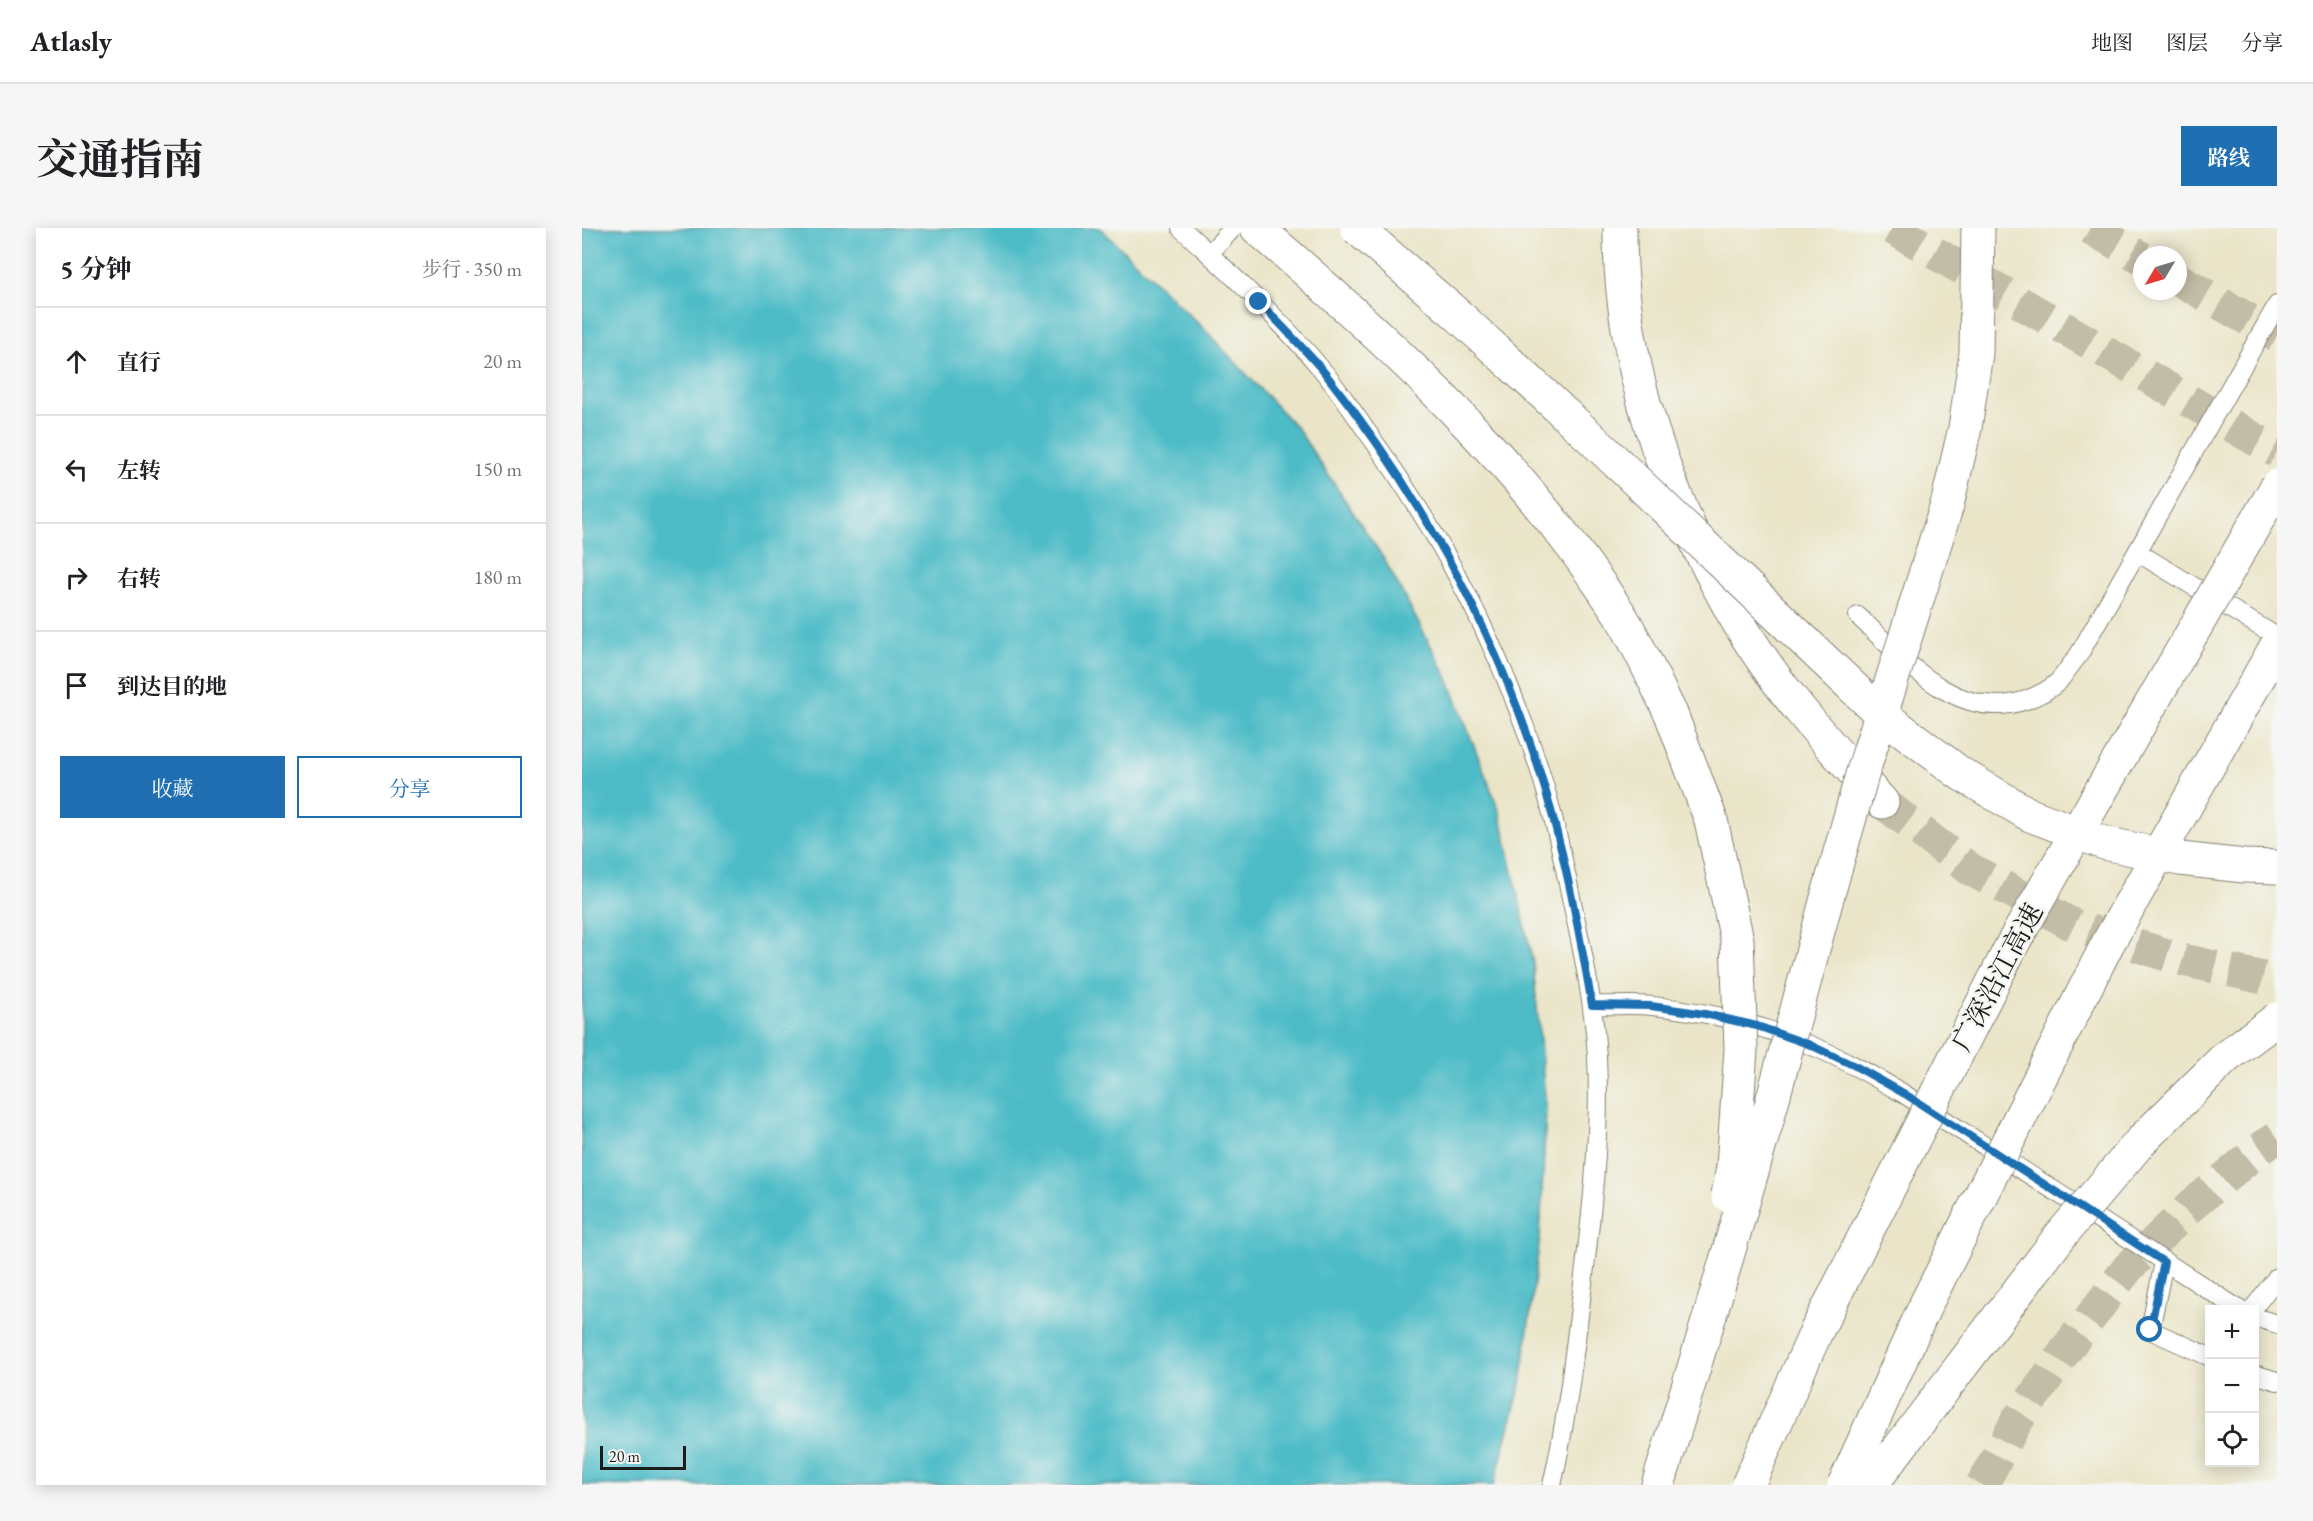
<!DOCTYPE html>
<html lang="zh">
<head>
<meta charset="utf-8">
<style>
	body { margin:0; font-family:"EB Garamond","Noto Serif SC",serif; background:#f6f6f6; color:#202124 }
	.controls { position:absolute; right:18px; bottom:18px; display:grid; overflow:hidden; border-radius:0px; box-shadow:0 3px 15px #0003 }
	.controls button { width:54px; height:54px; display:grid; place-items:center; padding:0; border:0; border-bottom:2px solid #e0e0e0; background:#fff; color:#202124; font:30px sans-serif }
	.compass { position:absolute; left:1551px; top:18px; width:54px; height:54px; border-radius:50%; background:#fff; box-shadow:0 3px 15px #0003; rotate:232deg }
	.scale { position:absolute; left:18px; bottom:15px; width:86px; box-sizing:border-box; padding-left:6px; border:3px solid #1c1c1c; border-top:0; font-size:16px; line-height:21px; white-space:nowrap; color:#1c1c1c; -webkit-text-stroke:4px #f6f6f2; paint-order:stroke }
	.stop { position:absolute; width:18px; height:18px; margin:-14px; border:4px solid #1f6fb2; border-radius:50%; background:#fff }
	.stop.end { background:#1f6fb2; border-color:#fff; box-shadow:0 2px 6px #0008 }
	.list { margin:0; padding:0; list-style:none }
	h2 { display:flex; justify-content:space-between; align-items:center; height:78px; margin:0; padding:0 24px; font-size:26px }
	h2 small { font-size:20px; font-weight:400; color:#757577 }
	.list li { display:grid; grid-template-columns:39px 1fr auto; gap:18px; align-items:center; box-sizing:border-box; height:108px; padding:0 24px; border-top:2px solid #e0e0e0 }
	.list b { display:block; font-size:22px; white-space:nowrap }
	.list em { font-size:20px; font-style:normal; color:#757577 }
	.actions { display:flex; gap:12px; padding:18px 24px }
	.actions a { flex:1; padding:14px 0; border:2px solid #1f6fb2; border-radius:0px; text-align:center; font-size:21px; color:#1f6fb2 }
	.actions .main { background:#1f6fb2; color:#fff }
	.icon { flex:none; width:33px; height:33px; fill:none; stroke:currentColor; stroke-width:2; stroke-linecap:round; stroke-linejoin:round }
	.map { position:relative; flex:none; width:1695px; height:1257px; overflow:hidden; border-radius:0px }
	header { display:flex; align-items:center; gap:36px; box-sizing:border-box; height:84px; padding:0 30px; background:#fff; border-bottom:2px solid #e0e0e0 }
	header strong { font-size:28px }
	nav { display:flex; gap:33px; margin-inline-start:auto; font-size:21px }
	.intro { display:flex; align-items:center; justify-content:space-between; box-sizing:border-box; height:144px; padding:0 36px }
	h1 { margin:0; font-size:42px }
	.button { padding:15px 27px; border-radius:0px; background:#1f6fb2; color:#fff; font-size:21px; font-weight:700 }
	main { display:flex; gap:36px; padding:0 36px }
	aside { flex:1; background:#fff; border-radius:0px; box-shadow:0 3px 15px #0003 }
	.map>svg:first-child { display:block }
</style>
</head>
<body>
<header>
<strong>Atlasly</strong>
<nav><a>地图</a><a>图层</a><a>分享</a></nav>
</header>
<div class="intro"><h1>交通指南</h1><a class="button">路线</a></div>
<main>
<aside>
<h2>5 分钟<small>步行 · 350 m</small></h2>
<ul class="list">
<li><svg class="icon" aria-label="ahead" viewBox="0 0 24 24"><path d="M12 20V5M6 11l6-6 6 6"/></svg><div><b>直行</b></div><em>20 m</em></li>
<li><svg class="icon" aria-label="left" viewBox="0 0 24 24"><path d="M17 20v-9H6M10 6l-5 5 5 5"/></svg><div><b>左转</b></div><em>150 m</em></li>
<li><svg class="icon" aria-label="right" viewBox="0 0 24 24"><path d="M7 20v-9h11M14 6l5 5-5 5"/></svg><div><b>右转</b></div><em>180 m</em></li>
<li><svg class="icon" aria-label="arrive" viewBox="0 0 24 24"><path d="M6 21V4h12l-3 4 3 4H6"/></svg><div><b>到达目的地</b></div></li>
</ul>
<div class="actions"><a class="main">收藏</a><a>分享</a></div>
</aside>
<div class="map">
<svg width="1695" height="1257" viewBox="0 0 1695 1257">
	<rect width="100%" height="100%" fill="#f6f6f2"/>
	<filter id="ink" filterUnits="userSpaceOnUse"><feTurbulence type="fractalNoise" baseFrequency=".0167" numOctaves="2"/><feDisplacementMap in="SourceGraphic" scale="12" xChannelSelector="R" yChannelSelector="G"/><feConvolveMatrix kernelMatrix="1 2 1 2 8 2 1 2 1" color-interpolation-filters="sRGB"/></filter>
	<filter id="wash" filterUnits="userSpaceOnUse"><feTurbulence type="fractalNoise" baseFrequency=".008" numOctaves="4" result="noise"/><feDisplacementMap in="SourceGraphic" scale="24" xChannelSelector="R" yChannelSelector="G"/><feGaussianBlur stdDeviation="1.35" result="paint"/><feColorMatrix in="noise" values="0 0 0 0 0 0 0 0 0 0 0 0 0 0 0 0 0 1.4 0 .05"/><feComposite in="paint" operator="in"/></filter>
	<g filter="url(#wash)">
		<rect width="100%" height="100%" fill="#eae5c8"/>
		<path fill="#4ebcc7" stroke="#356c72" stroke-width="1.5" d="M0,0H518L622,101L715,200L802,331L865,448L918,585L951,735L964,880L958,1010L939,1155L912,1257H0Z"/>
	</g>
	<g filter="url(#ink)">
		<g fill="none" stroke-linecap="round" stroke-linejoin="round">
			<path stroke="#c1bda6" stroke-width="33" stroke-dasharray="33 16" stroke-linecap="butt" d="M1310,0L1695,224
				M1508,0L1560,30
				M1596,51L1695,108
				M1300,574L1388,641L1495,699L1601,732L1695,753
				M1400,1257L1434,1194L1489,1115L1546,1040L1610,977L1674,924L1695,909"/>
			<defs>
				<path id="lane" d="M599,0C648,45 698,91 741,143C757,162 771,184 786,205C859,306 917,418 956,537C971,583 981,631 991,679C1002,729 1012,778 1015,829C1019,910 1009,992 999,1072C991,1134 984,1196 970,1257
					M627,26L651,0
					M1555,324L1695,409
					M1276,388C1321,430 1375,496 1444,472C1455,468 1467,462 1476,454C1483,446 1489,436 1496,428L1695,77
					M1010,777C1030,778 1050,776 1070,778C1122,783 1176,796 1225,816C1259,829 1291,848 1322,866L1658,1082
					M1582,1034L1568,1102L1628,1129
					M1670,1082L1695,1049
					M1672,1089L1695,1096
					M1672,1146L1695,1153"/>
				<path id="highway" d="M675,0C809,115 940,236 1037,385C1057,417 1072,453 1089,486
					M1038,0C1037,135 1085,269 1151,385C1190,454 1246,517 1300,574
					M1365,277L1383,200L1394,125L1396,0
					M1076,1257L1128,1087"/>
			</defs>
			<use href="#lane" stroke="#838072" stroke-width="20"/>
			<use href="#highway" stroke="#838072" stroke-width="35"/>
			<use href="#lane" stroke="#fff" stroke-width="18"/>
			<use href="#highway" stroke="#fff" stroke-width="33"/>
			<defs>
				<path id="highway-bridge" d="M775,0L878,89L1007,208L1299,486L1379,546L1448,587L1522,615L1598,631L1662,638L1695,639
					M1089,486L1129,592L1155,712L1159,821L1151,939L1146,967
					M1128,1087L1184,896L1245,670L1280,547L1365,277
					M1166,1257L1234,1104L1431,715L1695,258
					M1262,1257L1344,1076L1526,715L1695,417
					M1289,1257L1479,1007L1560,912L1644,829L1695,791"/>
			</defs>
			<use href="#highway-bridge" stroke="#838072" stroke-width="35" stroke-linecap="butt"/>
			<use href="#highway-bridge" stroke="#fff" stroke-width="33"/>
		</g>
	</g>
	<g fill="none" stroke-linecap="round" stroke-linejoin="round" filter="url(#ink)">
		<path stroke="#1f6fb2" stroke-width="8" d="M677,74C699,97 722,120 742,144C835,261 910,396 956,538C981,616 996,697 1010,777L1069,778L1123,786L1175,798L1226,816L1273,838L1323,866L1582,1034L1568,1102"/>
	</g>
	<g text-anchor="middle" dominant-baseline="central" stroke-width="5" stroke-linejoin="round" paint-order="stroke">
		<g font-size="27" fill="#1c1c1c" stroke="#f6f6f2">
			<text transform="translate(1415 749) rotate(-62)">广深沿江高速</text>
		</g>
	</g>
</svg>
<div class="controls">
<button>+</button>
<button>−</button>
<button><svg class="icon" aria-label="locate" viewBox="0 0 24 24"><circle cx="12" cy="12" r="6"/><path d="M12 2v4M12 18v4M2 12h4M18 12h4"/></svg></button>
</div>
<svg class="compass" viewBox="-18 -18 36 36"><path d="M0-13l5 13h-10z" fill="#e53935"/><path d="M0 13l5-13h-10z" fill="#757577"/></svg>
<div class="scale">20 m</div>
<div class="stop" style="left:1568px;top:1102px"></div>
<div class="stop end" style="left:677px;top:74px"></div>
</div>
</main>
</body>
</html>
